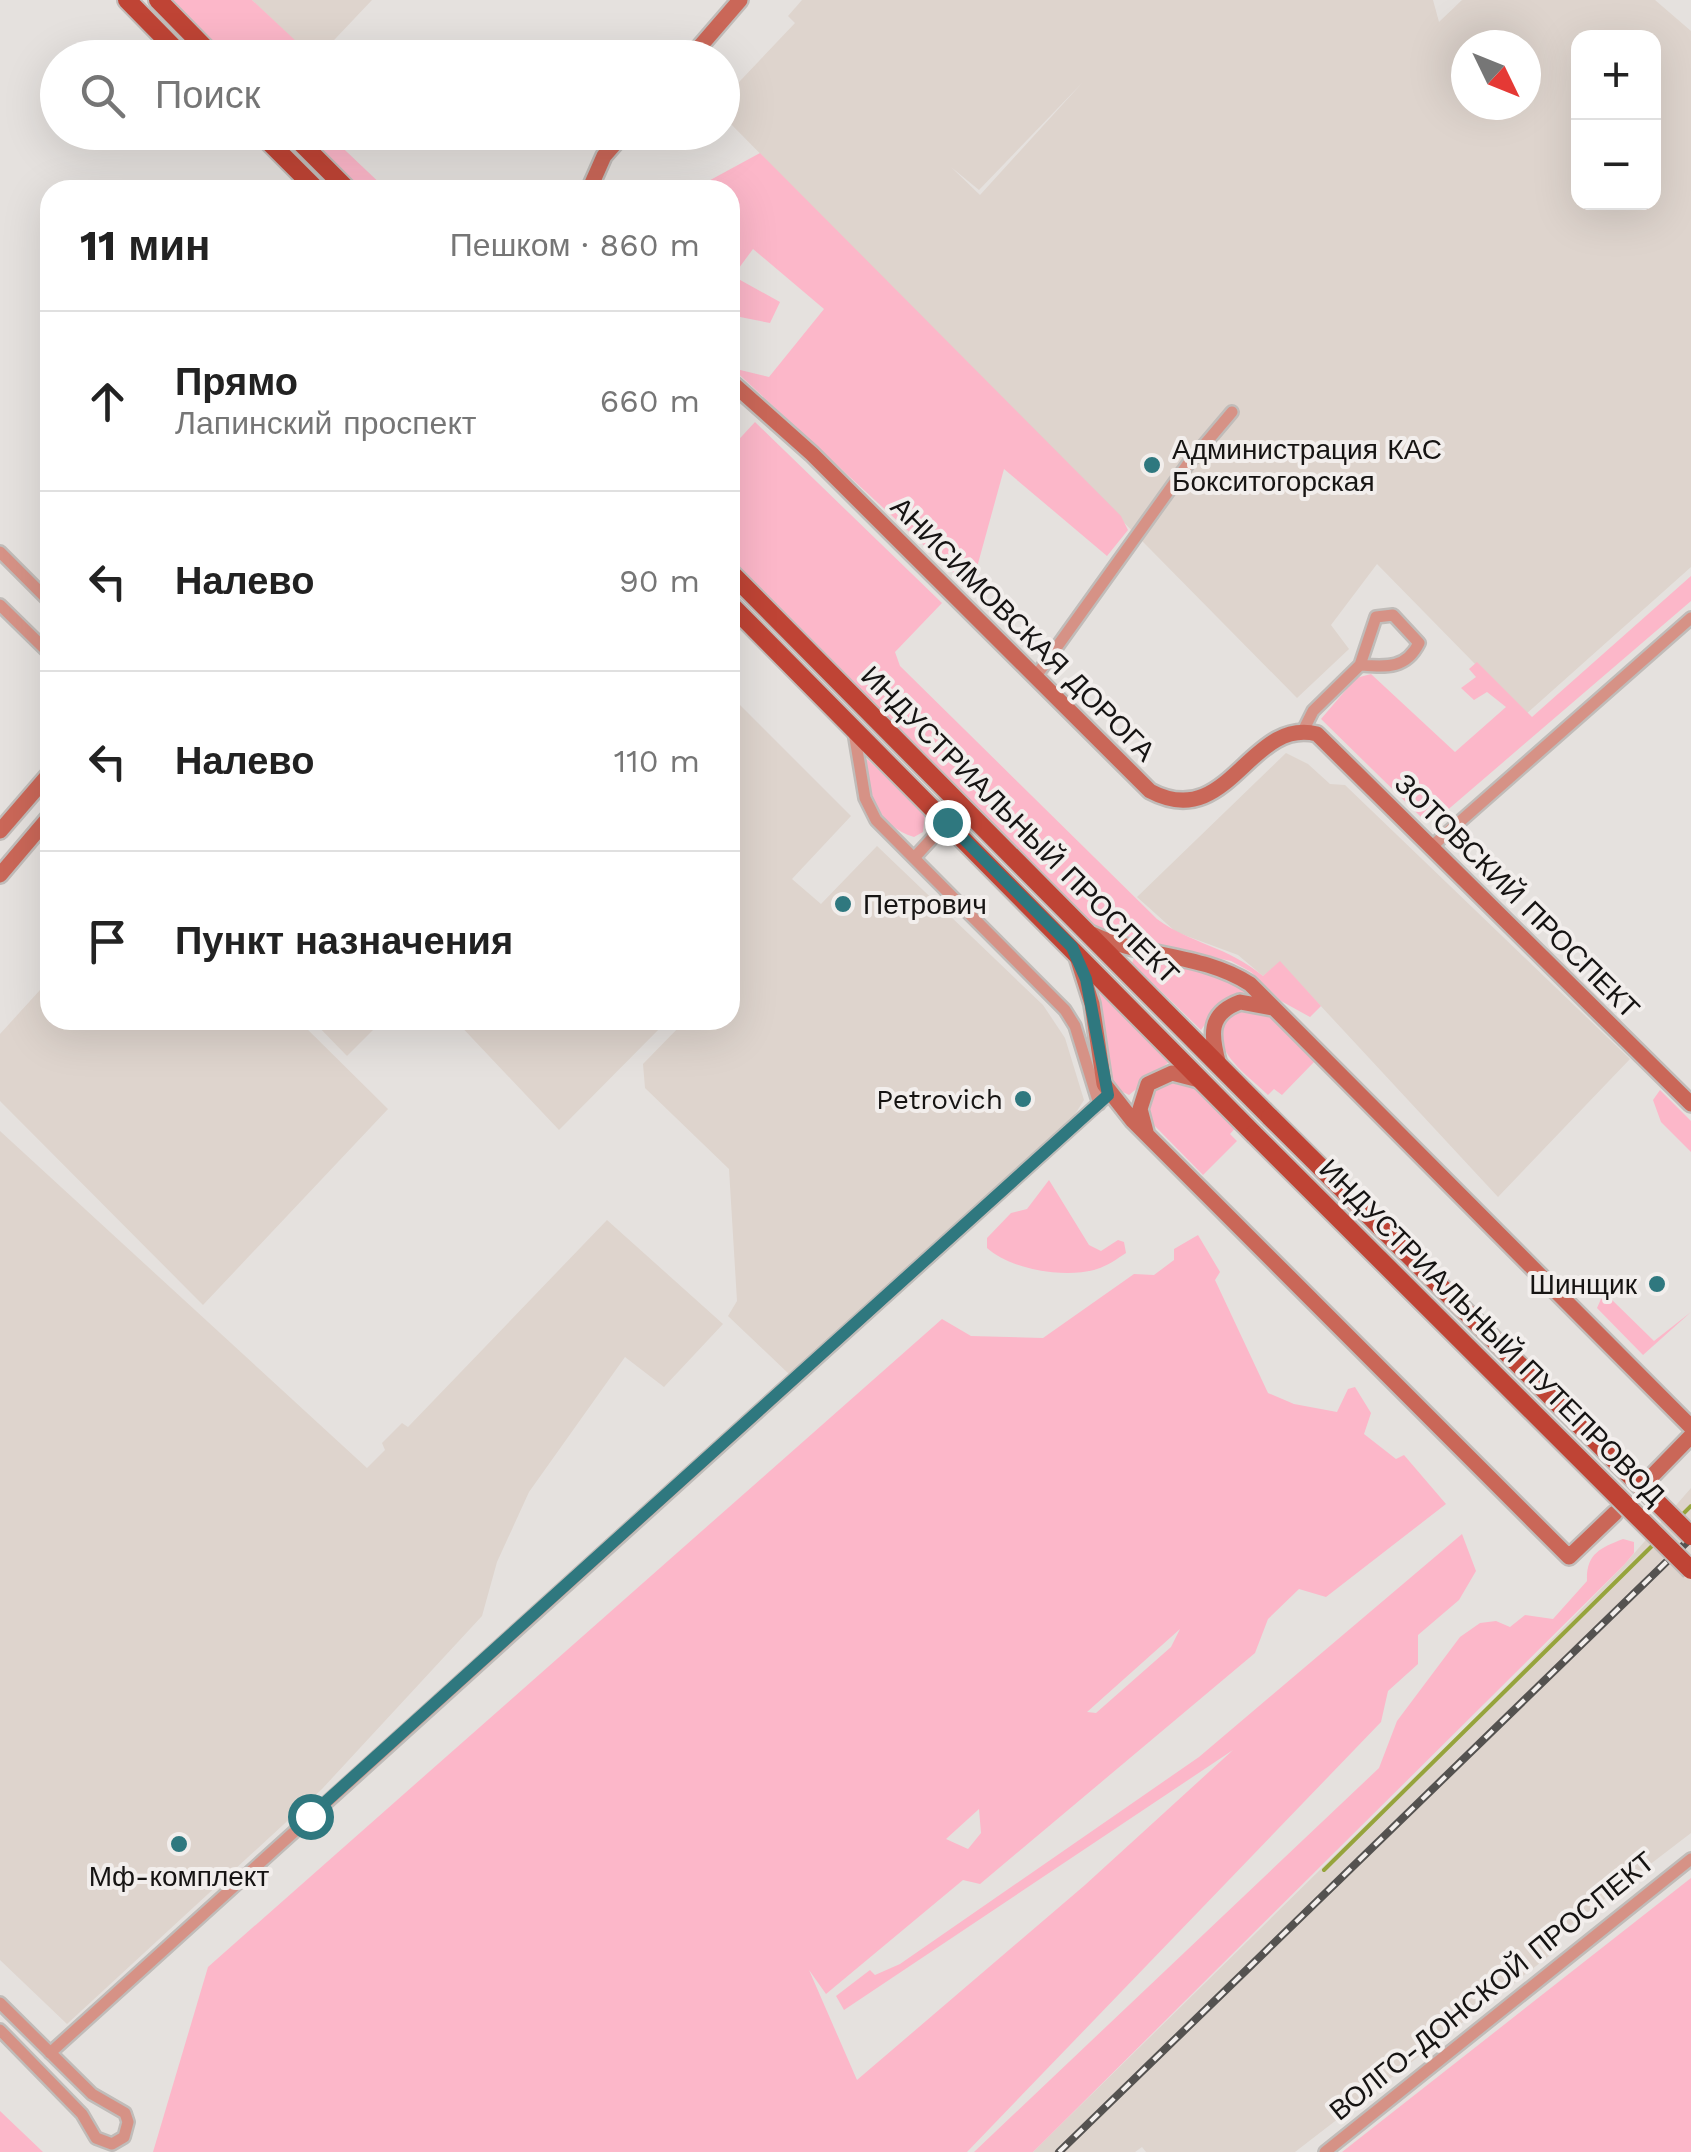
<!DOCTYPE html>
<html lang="ru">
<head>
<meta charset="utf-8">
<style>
	body { margin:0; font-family:"Work Sans",sans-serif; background:#f6f6f6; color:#222 }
	.controls { position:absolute; right:30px; top:30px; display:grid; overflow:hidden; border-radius:20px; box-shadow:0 10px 40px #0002 }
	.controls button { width:90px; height:90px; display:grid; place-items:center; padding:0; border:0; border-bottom:2px solid #e0e0e0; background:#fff; color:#222; font:50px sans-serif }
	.compass { position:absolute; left:1451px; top:30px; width:90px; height:90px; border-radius:50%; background:#fff; box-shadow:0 10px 40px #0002; rotate:133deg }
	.stop { position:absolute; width:30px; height:30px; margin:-22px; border:8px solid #2f787f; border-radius:50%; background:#fff }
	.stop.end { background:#2f787f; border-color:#fff; box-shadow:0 2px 10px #0008 }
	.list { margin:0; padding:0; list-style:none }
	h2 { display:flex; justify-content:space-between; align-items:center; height:130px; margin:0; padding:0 40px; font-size:42px }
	h2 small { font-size:32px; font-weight:400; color:#767676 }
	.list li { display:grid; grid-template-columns:65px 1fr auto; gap:30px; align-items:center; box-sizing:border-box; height:180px; padding:0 40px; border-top:2px solid #e0e0e0 }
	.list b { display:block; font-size:38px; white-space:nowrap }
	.list p { margin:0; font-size:32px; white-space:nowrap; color:#767676 }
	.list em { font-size:32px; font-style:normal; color:#767676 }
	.icon { flex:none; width:55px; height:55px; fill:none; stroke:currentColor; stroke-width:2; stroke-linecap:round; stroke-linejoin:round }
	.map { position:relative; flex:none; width:1691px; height:2152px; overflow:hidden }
	.search { position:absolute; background:#fff; box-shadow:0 10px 40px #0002; left:40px; top:40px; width:700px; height:110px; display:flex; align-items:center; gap:25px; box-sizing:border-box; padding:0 35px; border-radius:55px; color:#767676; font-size:38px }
	.panel { position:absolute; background:#fff; box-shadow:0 10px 40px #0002; left:40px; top:180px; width:700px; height:850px; border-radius:30px }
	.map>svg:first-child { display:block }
</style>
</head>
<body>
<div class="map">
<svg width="1691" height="2152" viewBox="0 0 1691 2152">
	<rect width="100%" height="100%" fill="#e5e1de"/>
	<path fill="#ded4cd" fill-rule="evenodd" d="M252,0H372L318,57L313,58Z
		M802,0H1433L1439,22L1462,0H1655L1691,31V567L1525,715L1377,564L1331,625L1349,649L1297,698L723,116L722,100L795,23L788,16ZM1578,38H1654V202H1578ZM1466,45H1526V105H1466ZM1083,82L980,195L951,167L979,190Z
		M730,695L851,816L792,879L821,904L877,846L1043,1005L1065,1038L1084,1100L1070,1122L790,1375L728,1316L737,1301L729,1169L645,1088L643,1064L681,1025L676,1020H730Z
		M1286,753L1308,764L1330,784L1345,785L1630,1059L1498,1197L1280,962L1263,976L1238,955L1176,932L1137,897Z
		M50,979V1020H298L388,1109L203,1305L0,1101V1034Z
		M312,1020H383L347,1056Z
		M455,1020H667V1021L559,1130Z
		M0,1131L367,1468L385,1450L382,1443L402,1423L408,1427L607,1220L723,1324L664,1387L625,1357L529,1492L497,1562L482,1616L322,1789L67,2024L0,1960Z
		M1691,1488V1833L1542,1947L1549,1956L1295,2152H1146L1142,2147L1135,2152H1033L1496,1697L1624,1565Z"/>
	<path fill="#fcb7c9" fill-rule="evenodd" d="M171,0H252L313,57H229Z
		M303,133H327L387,190H361Z
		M760,153L1121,516L1128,530L1107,556L1004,469L971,589L732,368L769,377L824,309L753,249L733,276L780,302L770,323L730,315V190H692Z
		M755,422L942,603L895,652L900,666L1157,919C1191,944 1227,946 1263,976L1280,961L1321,1006L1310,1017L1281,1001L1251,972L1231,961L1103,934L730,560V449Z
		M1691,576V601L1437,819H1423L1321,719L1356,678L1371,674L1455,752L1506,707L1487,692L1474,700L1461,688L1476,677L1469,669L1477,662L1532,717Z
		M867,759L925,813L923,832L914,837C878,826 871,795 863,763Z
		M1135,956L1216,969L1248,991L1221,1002L1201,1030L1132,963Z
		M1099,993L1170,1061L1129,1095L1111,1086Z
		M1235,1009L1266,1012L1315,1061L1282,1095L1274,1089L1268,1095C1244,1072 1197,1041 1235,1009Z
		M1170,1080L1194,1086L1237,1126L1230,1134L1237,1141L1203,1175L1148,1119L1153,1091Z
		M1660,1090L1691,1121V1152L1661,1122L1653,1100Z
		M1049,1180L1089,1245L1101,1251L1118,1240L1124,1242L1126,1253C1117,1259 1107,1266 1097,1269C1067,1279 1011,1270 987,1248V1238L1011,1213L1027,1209Z
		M1198,1235L1220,1272L1215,1280L1268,1393L1294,1404L1337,1412L1348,1389L1355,1387L1371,1413L1364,1434L1396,1459L1404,1455L1446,1504L1326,1597L1299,1589L1268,1619L1255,1653L980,1884L963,1880L826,1994L809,1970L857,2080L1085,1885L1233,1750L844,2010L836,1996L870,1970L875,1975L900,1964L1199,1757L1462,1534L1476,1571L1459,1600L1418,1635V1664L1388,1691L1381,1722L967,2152H153L208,1967L942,1319L971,1336L1043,1338L1134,1274L1154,1275L1174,1260V1249ZM1180,1629L1171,1647L1096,1713L1087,1712ZM979,1809L981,1833L968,1849L946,1839Z
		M1609,1297L1654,1341L1691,1312L1643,1355L1597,1308L1601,1299Z
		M1623,1539L1634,1542V1553L1624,1565L1033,2152H974L1379,1768L1397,1721L1460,1637L1480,1623L1496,1621L1510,1627L1525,1615L1553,1619L1587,1581C1586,1554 1600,1548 1623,1539Z
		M1691,1878V2152H1342Z
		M0,2111L43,2152H0Z"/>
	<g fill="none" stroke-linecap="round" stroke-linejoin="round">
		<path stroke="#96a43c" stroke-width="4" d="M1680,1517L1691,1506
			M1324,1870L1656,1542"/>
		<defs>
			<path id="street" d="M0,552L50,602
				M0,605L50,654
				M1036,676L1188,464L1232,412
				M1303,731L1313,711L1360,665L1376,617L1393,615L1419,643C1406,669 1387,667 1360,665
				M854,732L865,798L876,820L1065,1010L1075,1026L1099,1104
				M1430,848L1691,618
				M914,858L947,822
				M0,2003L92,2094L125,2113L128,2122L124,2137L112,2144L96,2138L82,2114L0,2030
				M50,2053L1108,1095
				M1325,2152L1691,1859"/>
			<path id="secondary" d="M690,58L740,0
				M589,190L604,156L625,132
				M730,381L812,454L1150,791C1229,833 1249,717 1317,734L1691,1104
				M0,831L50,773
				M0,875L50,816
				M1092,934C1143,958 1202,953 1250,984L1691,1427
				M1078,960L1092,1004L1104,1084L1133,1121L1569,1557L1615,1513
				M1219,1065C1211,1036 1207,1014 1240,1002L1272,1008
				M1146,1132L1140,1109L1148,1084L1172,1073L1199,1080
				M1651,1477L1691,1436"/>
			<path id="primary" d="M127,0L184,58
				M158,0L215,58
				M259,132L317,190
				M290,132L348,190
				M730,572L1270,1117
				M730,604L1254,1134"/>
		</defs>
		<use href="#street" stroke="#c0bcb9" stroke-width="16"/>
		<use href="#secondary" stroke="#c0bcb9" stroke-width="20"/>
		<use href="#primary" stroke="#c0bcb9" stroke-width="22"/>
		<use href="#street" stroke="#d69286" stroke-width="11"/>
		<use href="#secondary" stroke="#ca6758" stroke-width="15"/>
		<use href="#primary" stroke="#bf4435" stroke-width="18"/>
		<defs>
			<path id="rail" d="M1059,2152L1691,1538"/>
		</defs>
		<use href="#rail" stroke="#545250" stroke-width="8"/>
		<use href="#rail" stroke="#f2eeec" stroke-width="4" stroke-dasharray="11" stroke-linecap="butt"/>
		<defs>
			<path id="primary-bridge" d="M1270,1117L1691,1536
				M1254,1134L1691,1570"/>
		</defs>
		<use href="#primary-bridge" stroke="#c0bcb9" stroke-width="22" stroke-linecap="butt"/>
		<use href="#primary-bridge" stroke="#bf4435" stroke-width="18"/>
	</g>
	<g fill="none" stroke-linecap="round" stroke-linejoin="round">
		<path stroke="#2f787f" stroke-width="12" d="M310,1816L1108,1095L1086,979L1072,947L947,822"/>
	</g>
	<g fill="#2f787f" stroke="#f2eeec" stroke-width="4">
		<circle cx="1152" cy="465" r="10"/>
		<circle cx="843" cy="904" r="10"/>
		<circle cx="1023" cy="1099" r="10"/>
		<circle cx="1657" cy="1284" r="10"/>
		<circle cx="179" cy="1844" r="10"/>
	</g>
	<g text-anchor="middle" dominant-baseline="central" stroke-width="8" stroke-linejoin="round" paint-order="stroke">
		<g font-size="28" fill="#161413" stroke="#f2eeec" text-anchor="start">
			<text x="1172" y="449">Администрация КАС<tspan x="1172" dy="32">Бокситогорская</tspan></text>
			<text x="863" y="904">Петрович</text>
			<text x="1003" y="1099" text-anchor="end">Petrovich</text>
			<text x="1637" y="1284" text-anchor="end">Шинщик</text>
			<text x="179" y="1876" text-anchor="middle">Мф-комплект</text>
		</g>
		<g font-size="28" fill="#161413" stroke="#f2eeec">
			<text transform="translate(1023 629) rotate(45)">АНИСИМОВСКАЯ ДОРОГА</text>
			<text transform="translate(1020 825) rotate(45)">ИНДУСТРИАЛЬНЫЙ ПРОСПЕКТ</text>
			<text transform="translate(1517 896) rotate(45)">ЗОТОВСКИЙ ПРОСПЕКТ</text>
			<text transform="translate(1492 1332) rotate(45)">ИНДУСТРИАЛЬНЫЙ ПУТЕПРОВОД</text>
			<text transform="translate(1492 1986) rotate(-39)">ВОЛГО-ДОНСКОЙ ПРОСПЕКТ</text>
		</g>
	</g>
</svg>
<div class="controls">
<button>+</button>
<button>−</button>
</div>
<svg class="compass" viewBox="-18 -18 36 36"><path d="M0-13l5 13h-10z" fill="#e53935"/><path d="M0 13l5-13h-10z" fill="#767676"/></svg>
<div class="stop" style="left:310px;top:1816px"></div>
<div class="stop end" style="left:947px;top:822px"></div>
<div class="search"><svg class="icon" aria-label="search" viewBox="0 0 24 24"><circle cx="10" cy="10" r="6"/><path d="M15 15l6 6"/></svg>Поиск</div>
<section class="panel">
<h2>11 мин<small>Пешком · 860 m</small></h2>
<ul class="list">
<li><svg class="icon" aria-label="ahead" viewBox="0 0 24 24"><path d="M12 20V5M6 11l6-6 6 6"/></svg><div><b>Прямо</b><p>Лапинский проспект</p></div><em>660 m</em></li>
<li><svg class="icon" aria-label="left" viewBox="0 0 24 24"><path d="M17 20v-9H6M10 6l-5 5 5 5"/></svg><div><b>Налево</b></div><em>90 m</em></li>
<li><svg class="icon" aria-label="left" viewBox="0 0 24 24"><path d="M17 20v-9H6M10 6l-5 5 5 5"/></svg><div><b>Налево</b></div><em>110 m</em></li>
<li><svg class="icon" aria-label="arrive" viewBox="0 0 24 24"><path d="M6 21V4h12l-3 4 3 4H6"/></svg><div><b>Пункт назначения</b></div></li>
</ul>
</section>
</div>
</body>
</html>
